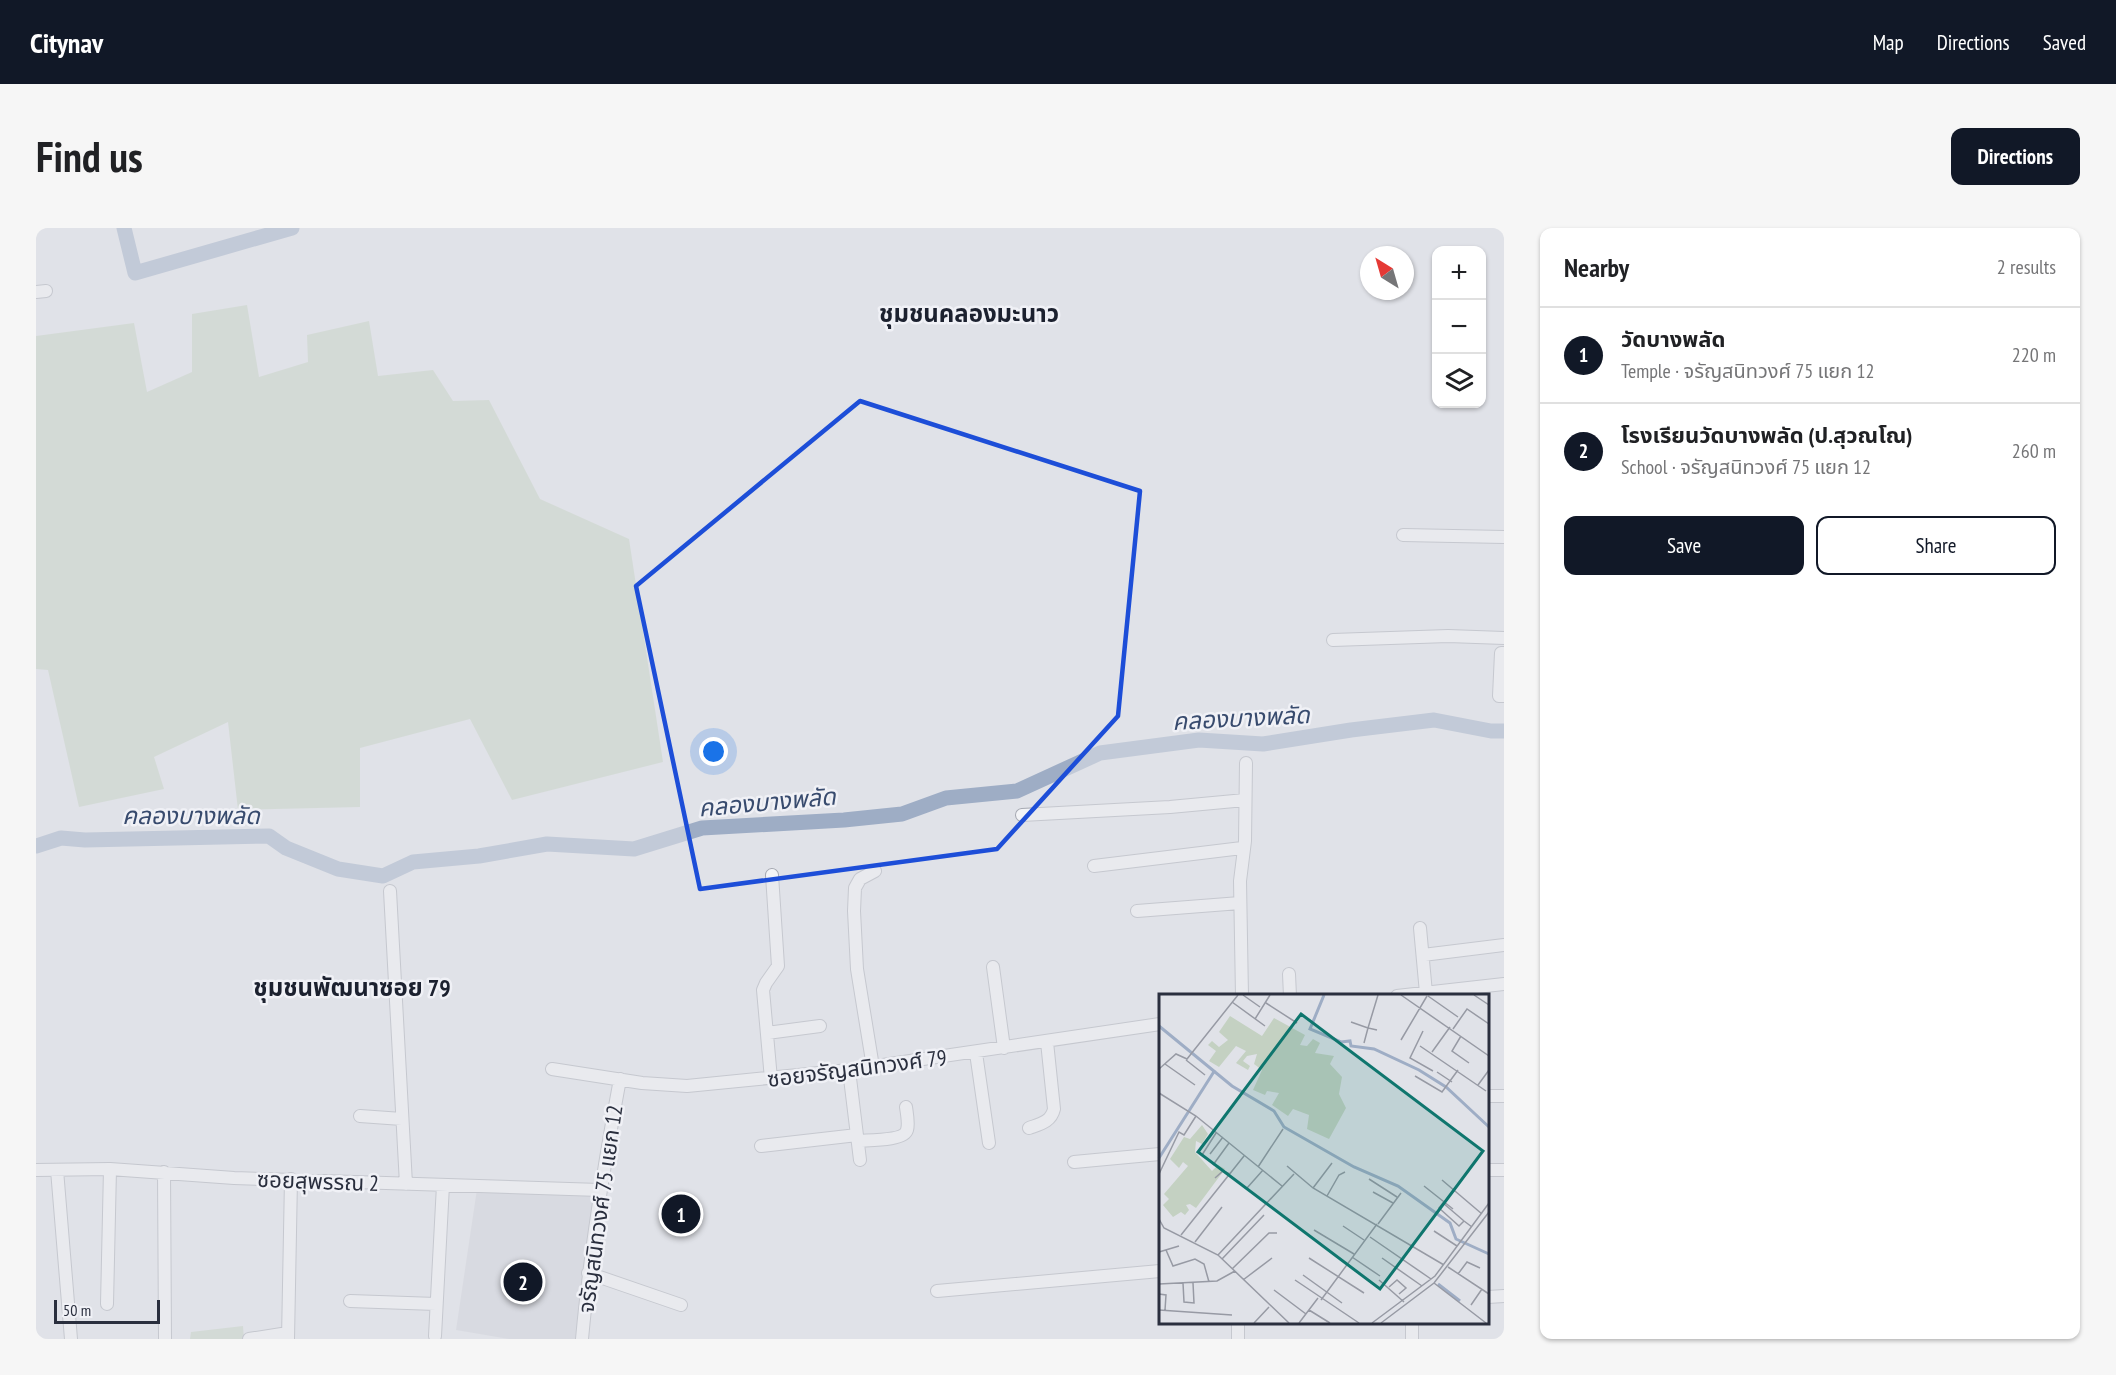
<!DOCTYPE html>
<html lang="en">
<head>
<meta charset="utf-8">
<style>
	body { margin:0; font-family:"PT Sans Narrow","Noto Sans Thai",sans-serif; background:#f6f6f6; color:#202124 }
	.controls { position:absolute; right:18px; top:18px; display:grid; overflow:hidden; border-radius:12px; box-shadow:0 2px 4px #0004 }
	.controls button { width:54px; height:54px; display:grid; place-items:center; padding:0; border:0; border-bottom:2px solid #e0e0e0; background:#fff; color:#202124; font:30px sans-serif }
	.compass { position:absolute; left:1324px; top:18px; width:54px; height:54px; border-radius:50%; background:#fff; box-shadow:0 2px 4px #0004; rotate:323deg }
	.scale { position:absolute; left:18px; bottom:15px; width:106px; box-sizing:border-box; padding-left:6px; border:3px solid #2a2f3e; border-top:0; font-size:16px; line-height:21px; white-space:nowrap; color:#2a2f3e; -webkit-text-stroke:4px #f0f1f6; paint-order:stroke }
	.you { position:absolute; left:678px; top:524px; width:21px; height:21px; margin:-15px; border:4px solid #fff; border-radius:50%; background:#1a73e8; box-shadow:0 0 0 9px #1a73e833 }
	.badge { display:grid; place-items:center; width:39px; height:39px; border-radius:50%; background:#111827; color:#fff; font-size:20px; font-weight:700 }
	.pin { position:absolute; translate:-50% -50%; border:3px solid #fff; box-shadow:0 2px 6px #0006 }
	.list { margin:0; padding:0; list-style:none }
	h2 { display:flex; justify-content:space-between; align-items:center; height:78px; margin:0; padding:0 24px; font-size:26px }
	h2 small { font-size:20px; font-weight:400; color:#757577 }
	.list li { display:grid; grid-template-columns:39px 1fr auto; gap:18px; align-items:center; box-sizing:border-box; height:96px; padding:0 24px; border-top:2px solid #e0e0e0 }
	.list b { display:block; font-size:22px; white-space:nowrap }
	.list p { margin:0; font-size:20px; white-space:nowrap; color:#757577 }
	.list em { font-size:20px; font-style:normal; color:#757577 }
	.actions { display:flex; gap:12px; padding:18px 24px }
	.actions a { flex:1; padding:14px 0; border:2px solid #111827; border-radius:12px; text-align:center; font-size:21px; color:#111827 }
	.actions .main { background:#111827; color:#fff }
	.icon { flex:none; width:33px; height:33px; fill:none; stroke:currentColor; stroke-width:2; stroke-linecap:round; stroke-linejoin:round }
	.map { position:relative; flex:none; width:1468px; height:1111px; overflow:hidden; border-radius:12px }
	header { display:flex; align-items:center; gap:36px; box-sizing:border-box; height:84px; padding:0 30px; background:#111827; color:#fff }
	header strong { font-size:28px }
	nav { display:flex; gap:33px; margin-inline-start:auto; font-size:21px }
	.intro { display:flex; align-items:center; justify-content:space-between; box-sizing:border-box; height:144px; padding:0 36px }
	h1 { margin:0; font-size:42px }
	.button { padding:15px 27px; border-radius:12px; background:#111827; color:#fff; font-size:21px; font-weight:700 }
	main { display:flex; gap:36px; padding:0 36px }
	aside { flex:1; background:#fff; border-radius:12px; box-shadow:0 2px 4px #0004 }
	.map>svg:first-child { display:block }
</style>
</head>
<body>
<header>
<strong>Citynav</strong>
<nav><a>Map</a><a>Directions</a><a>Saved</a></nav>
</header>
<div class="intro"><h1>Find us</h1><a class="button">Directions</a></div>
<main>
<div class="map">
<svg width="1468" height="1111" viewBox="0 0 1468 1111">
	<rect width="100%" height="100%" fill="#e0e2e8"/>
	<path fill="#cfd1da" d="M441,961L560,966L539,1111H473L420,1102Z"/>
	<path fill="#c4d1c2" d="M211,77L223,149L272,134L271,107L333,93L342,148L397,142L417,173L453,172L504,271L593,311L627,534L476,572L434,491L324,520V579L202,582L192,494L118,529L128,561L43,579L12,442L0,441V108L98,95L111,164L156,144V86Z
		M207,1098L208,1111H154L155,1104Z"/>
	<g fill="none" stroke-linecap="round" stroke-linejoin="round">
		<path stroke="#9eadc5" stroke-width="15" d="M88,0L99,45L256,0
			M0,618L25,610L49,612L233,608L250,620L302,641L347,648L377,634L443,628L511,616L598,621L666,600L808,592L866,586L910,570L981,563L1064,525L1163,512L1227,516L1315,502L1398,492L1455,503H1468"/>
		<defs>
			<path id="street" d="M0,64L10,63
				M1367,307L1468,309
				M1297,412L1412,408L1468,410
				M1468,425H1465L1463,468H1468
				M986,587L1134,579L1209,572
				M1058,638L1206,620
				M354,663L370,956
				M1101,683L1204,675
				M1384,700L1390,765
				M1387,727L1468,717
				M957,739L968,820
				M1253,746L1254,768
				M1206,768L1204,653L1209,613L1210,535
				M1361,768L1468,756
				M731,805L784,798
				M940,825L953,915
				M837,839L821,741L818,683L819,660L824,651L839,643
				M516,841L606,855L651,858L813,842L1124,796
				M813,842L824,932
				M735,851L727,762L730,755L742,738L736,647
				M1452,868H1468
				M324,888L366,891
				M993,900C1004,896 1015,894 1018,881L1011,814
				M822,913C832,912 868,913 871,902C873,896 871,886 870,879
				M725,918L821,907
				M1038,934L1124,926
				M0,942L74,941L198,950L564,962
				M21,942L35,1111
				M1452,942H1468
				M128,944L129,1111
				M552,1045L645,1077
				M901,1063L1124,1043
				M1452,1069L1468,1068
				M314,1073L400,1076
				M71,1076L74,941
				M1202,1094V1111
				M1376,1096V1111
				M399,1108L407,957
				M213,1111L252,1105
				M252,1111L255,951
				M546,1111C554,1023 568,937 584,851"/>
		</defs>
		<use href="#street" stroke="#a6a9b2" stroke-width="14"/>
		<use href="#street" stroke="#f3f4f7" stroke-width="12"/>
	</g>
	<path d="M0 0H1468V1111H0ZM824,173L1104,263L1082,488L961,621L664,661L600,358Z" fill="#e0e2e8" fill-opacity=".55" fill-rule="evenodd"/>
	<path fill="none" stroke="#1d4ed8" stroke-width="4.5" stroke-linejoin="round" d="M824,173L1104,263L1082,488L961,621L664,661L600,358Z"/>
	<g text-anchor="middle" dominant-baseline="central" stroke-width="5" stroke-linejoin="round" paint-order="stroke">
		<g font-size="22" fill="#2a2f3e" stroke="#f0f1f6">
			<text transform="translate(821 840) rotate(-7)">ซอยจรัญสนิทวงศ์ 79</text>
			<text transform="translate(282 953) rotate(2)">ซอยสุพรรณ 2</text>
			<text transform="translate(564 981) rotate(-82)">จรัญสนิทวงศ์ 75 แยก 12</text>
		</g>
		<g font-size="24" font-weight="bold" fill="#1c212f" stroke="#f0f1f6">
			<text x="933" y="85">ชุมชนคลองมะนาว</text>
			<text x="316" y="759">ชุมชนพัฒนาซอย 79</text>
		</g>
		<g font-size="24" font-style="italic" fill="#384b6e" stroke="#f0f1f6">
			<text transform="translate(1205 490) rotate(-3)">คลองบางพลัด</text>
			<text transform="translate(731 574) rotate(-5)">คลองบางพลัด</text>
			<text x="155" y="587">คลองบางพลัด</text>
		</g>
	</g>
	<g transform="translate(1123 766)">
		<rect width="330" height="330" fill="#e0e2e8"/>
		<path d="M71,22L103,42L115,24L146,41L141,51L148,52L154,45L161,49L156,59L175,62L171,70L183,83L180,100L187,114L170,145L148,135L150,121L134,115L129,122L113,111L120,99L108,97L106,101L94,96L103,76L95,70L98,60L88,62L84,67L91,72L89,76L77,69L87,57L77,52L60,73L50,67L57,57L49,51L53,47L60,53L69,46L60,38ZM43,131L49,140L43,150L37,147L36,158L53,177L59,171L66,175L37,214L31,210L27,211L30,216L26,221L22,218L14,223L4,211L10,205L5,200L29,172L24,168L20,174L11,165L25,143L31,145Z" fill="#c4d1c2"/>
		<path fill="none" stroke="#9eadc5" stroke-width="3" d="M165,1L151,35L182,48L191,47L192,52L215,55L260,76L287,93L330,133M0,32L73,92L115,117L125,133L195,173L239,192L291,229L297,245L330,260M0,164L56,76M279,290L301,307"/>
		<path fill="none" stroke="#979aa4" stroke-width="1.5" d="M84,1L101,13M242,1L330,62M315,1L330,11M269,2L299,23M73,8L106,32M107,9L138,29M96,25L111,1M192,28L209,34L205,49M294,35L308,15L330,30M218,36L209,34L219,1M264,37L251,64L274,77M302,42L293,57L310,69M242,46L268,2M261,52L327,97M273,58L291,33M27,66L46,81M6,70L36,91M0,75L17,60L28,65L79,1M278,78L293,88M256,82L283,98L299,76M319,91L330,76M0,99L37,122L123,192M51,160L64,143M43,161L57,139M54,171L70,149M128,172L154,194L285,271M99,173L124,135M0,180L20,138L25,141L37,122M56,184L64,177L71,180M210,185L238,203M283,186L323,220M265,192L294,215M88,194L104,176M154,194L173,169M214,198L234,209M168,202L180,181L186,178M0,225L5,234L59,261L130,329M305,227L300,232L280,214L284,209L305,227L313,233M219,230L242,199M184,232L205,246M155,236L195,260M275,237L298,252M22,241L85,162M211,243L272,285M36,248L63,213M7,256L14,272L36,265L45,270L50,288M0,258L20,252M59,261L135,180M193,263L221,282M150,264L205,299M223,264L263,292M63,265L105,221M289,273L330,300M73,275L110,239H118M299,280L308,268L321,274M144,281L183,309M84,286L113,264M136,286L200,329M220,286L245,308M24,289L25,308L35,309L34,289M275,289L327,329M0,290L58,287L76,277M230,293L238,286L247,294L240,300M115,296L147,320M0,300L7,301L6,316M162,306L218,230M312,311L323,295M0,316L73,321M150,316L171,329M95,329L110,313M140,329L159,304M213,329L276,282L330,209M222,329L275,289L330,218"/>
		<path fill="#0f766e" fill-opacity="0.15" stroke="#0f766e" stroke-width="3" d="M142,20L324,157L221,295L39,158Z"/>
		<rect width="330" height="330" fill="none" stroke="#2a2f3e" stroke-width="3"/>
	</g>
</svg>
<div class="controls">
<button>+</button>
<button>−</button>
<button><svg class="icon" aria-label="layers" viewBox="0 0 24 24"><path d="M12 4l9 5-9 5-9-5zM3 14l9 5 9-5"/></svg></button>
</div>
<svg class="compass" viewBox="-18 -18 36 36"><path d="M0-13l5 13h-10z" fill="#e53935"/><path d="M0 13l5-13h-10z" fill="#757577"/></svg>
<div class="scale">50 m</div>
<div class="you"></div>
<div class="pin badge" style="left:645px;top:986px">1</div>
<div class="pin badge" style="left:487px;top:1054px">2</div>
</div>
<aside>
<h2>Nearby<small>2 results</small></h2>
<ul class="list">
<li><span class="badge">1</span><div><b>วัดบางพลัด</b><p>Temple · จรัญสนิทวงศ์ 75 แยก 12</p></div><em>220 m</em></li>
<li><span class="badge">2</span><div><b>โรงเรียนวัดบางพลัด (ป.สุวณโณ)</b><p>School · จรัญสนิทวงศ์ 75 แยก 12</p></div><em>260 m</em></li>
</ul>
<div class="actions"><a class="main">Save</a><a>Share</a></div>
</aside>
</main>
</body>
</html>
